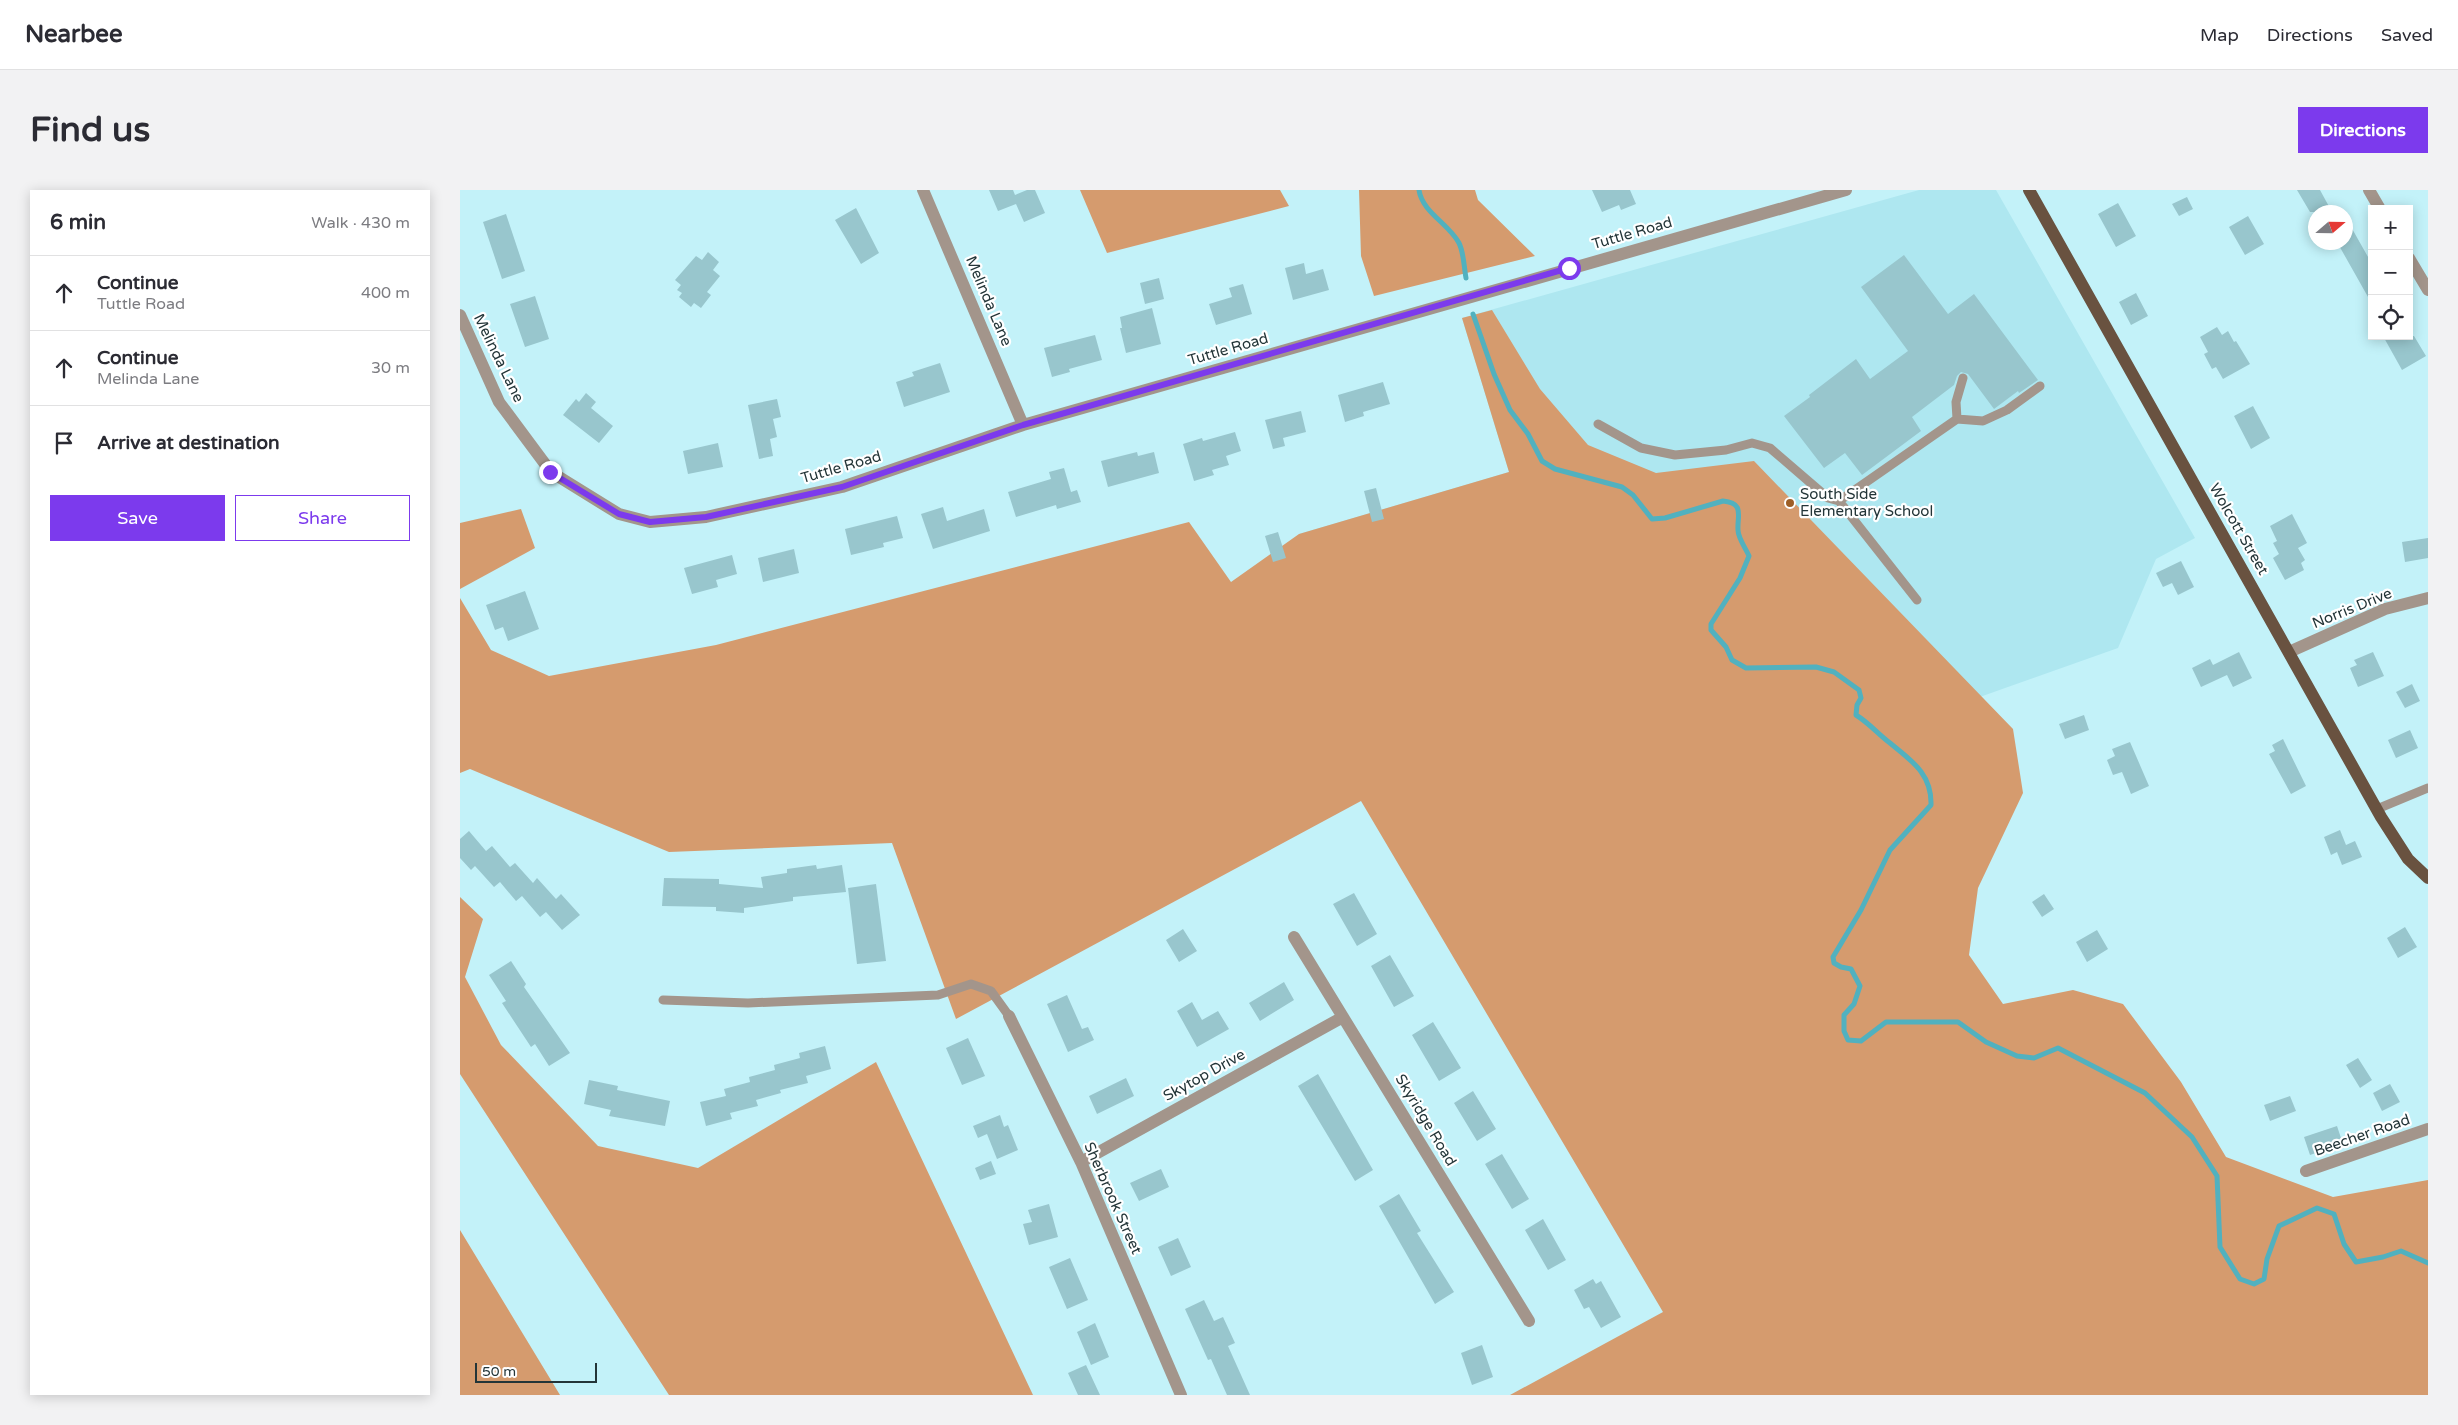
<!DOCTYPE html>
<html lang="en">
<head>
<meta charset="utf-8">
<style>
	body { margin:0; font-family:"Varela Round",sans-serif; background:#f2f2f3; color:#2b2b33 }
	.controls { position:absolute; right:15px; top:15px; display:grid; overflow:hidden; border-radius:0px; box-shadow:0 2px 12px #0003 }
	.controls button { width:45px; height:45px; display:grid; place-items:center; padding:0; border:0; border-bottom:1px solid #e1e1e2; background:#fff; color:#2b2b33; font:25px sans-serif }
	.compass { position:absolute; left:1848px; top:15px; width:45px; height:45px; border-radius:50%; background:#fff; box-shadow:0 2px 12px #0003; rotate:70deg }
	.scale { position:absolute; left:15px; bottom:12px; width:122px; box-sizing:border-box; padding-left:5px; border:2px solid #233538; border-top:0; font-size:14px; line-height:18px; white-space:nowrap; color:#233538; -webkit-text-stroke:4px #fff; paint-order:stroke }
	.stop { position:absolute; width:15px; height:15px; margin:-11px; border:4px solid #7c3aed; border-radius:50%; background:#fff }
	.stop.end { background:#7c3aed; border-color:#fff; box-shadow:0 1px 5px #0008 }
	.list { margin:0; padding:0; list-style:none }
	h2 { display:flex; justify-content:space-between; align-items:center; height:65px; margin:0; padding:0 20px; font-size:21px }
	h2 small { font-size:16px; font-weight:400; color:#7c7c81 }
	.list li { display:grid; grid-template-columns:32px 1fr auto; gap:15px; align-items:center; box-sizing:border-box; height:75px; padding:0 20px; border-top:1px solid #e1e1e2 }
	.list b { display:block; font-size:19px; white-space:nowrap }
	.list p { margin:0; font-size:16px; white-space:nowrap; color:#7c7c81 }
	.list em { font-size:16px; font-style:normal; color:#7c7c81 }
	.actions { display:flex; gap:10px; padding:15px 20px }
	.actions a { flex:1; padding:11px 0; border:1px solid #7c3aed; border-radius:0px; text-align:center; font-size:18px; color:#7c3aed }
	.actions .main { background:#7c3aed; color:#fff }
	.icon { flex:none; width:28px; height:28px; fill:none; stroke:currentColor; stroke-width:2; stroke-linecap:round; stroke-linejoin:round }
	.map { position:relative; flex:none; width:1968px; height:1205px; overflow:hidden; border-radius:0px }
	header { display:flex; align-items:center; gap:30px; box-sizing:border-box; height:70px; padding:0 25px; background:#fff; border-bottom:1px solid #e1e1e2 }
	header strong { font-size:24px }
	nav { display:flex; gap:28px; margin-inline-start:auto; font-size:18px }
	.intro { display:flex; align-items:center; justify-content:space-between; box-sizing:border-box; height:120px; padding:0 30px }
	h1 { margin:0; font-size:35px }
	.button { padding:12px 22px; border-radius:0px; background:#7c3aed; color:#fff; font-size:18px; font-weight:700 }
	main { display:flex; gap:30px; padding:0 30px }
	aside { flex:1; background:#fff; border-radius:0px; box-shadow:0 2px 12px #0003 }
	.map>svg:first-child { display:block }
</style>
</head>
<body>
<header>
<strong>Nearbee</strong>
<nav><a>Map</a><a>Directions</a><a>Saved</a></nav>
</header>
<div class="intro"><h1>Find us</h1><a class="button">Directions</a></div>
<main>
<aside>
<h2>6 min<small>Walk · 430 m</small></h2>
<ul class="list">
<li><svg class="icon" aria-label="ahead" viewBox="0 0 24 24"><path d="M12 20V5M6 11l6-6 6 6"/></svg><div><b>Continue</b><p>Tuttle Road</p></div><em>400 m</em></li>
<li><svg class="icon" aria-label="ahead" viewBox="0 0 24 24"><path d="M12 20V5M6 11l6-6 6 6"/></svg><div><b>Continue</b><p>Melinda Lane</p></div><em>30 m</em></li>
<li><svg class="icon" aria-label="arrive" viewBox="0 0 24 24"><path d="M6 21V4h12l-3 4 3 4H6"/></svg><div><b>Arrive at destination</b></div></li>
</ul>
<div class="actions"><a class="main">Save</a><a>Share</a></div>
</aside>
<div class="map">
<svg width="1968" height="1205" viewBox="0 0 1968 1205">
	<rect width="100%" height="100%" fill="#c3f2f9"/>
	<path fill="#aee7f0" d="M1459,0H1536L1735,348L1696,369L1658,458L1486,519L839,344L1049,282L1002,128Z"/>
	<path fill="#d59b6e" d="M620,0H820L829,16L647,63Z
		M899,0H1015L1018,10L1075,66L914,106L901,66Z
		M1032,120L1080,199L1128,255L1196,283L1294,271L1553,539L1563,603L1518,698L1509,765L1543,814L1613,800L1663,814L1721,892L1766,967L1873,1007L1968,990V1205H1050L1203,1122L901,611L496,829L432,653L209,662L10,579L0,583V408L31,460L89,486L256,455L729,332L771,392L839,344L1049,282L1002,128Z
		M61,319L75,358L0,399V333Z
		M0,707L23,729L5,787L41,855L138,956L238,978L416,872L573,1205H209L0,884Z
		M0,1040L100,1205H0Z"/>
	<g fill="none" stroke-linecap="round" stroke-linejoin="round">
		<path stroke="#51b1bf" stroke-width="5" d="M959,0C962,22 989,34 999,53C1004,63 1004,78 1006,88
			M1013,124L1034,184L1050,220L1068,244L1082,271L1095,279L1162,297L1173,305L1192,329L1205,328L1263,311C1285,313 1277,326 1278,340C1278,348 1286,359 1289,366L1280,388L1251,434V440L1266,457L1272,470L1286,478L1356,477L1374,482L1399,500L1401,508L1397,515L1396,525C1409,533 1418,544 1430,553C1452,571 1472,584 1471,615L1430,660L1401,720L1373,767L1374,773L1381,777L1391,779L1400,796L1394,814L1384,825V841L1388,850L1401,851L1426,832H1498L1526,852L1557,866L1574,868L1598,858L1685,903L1732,947L1757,986L1760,1057L1780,1089L1794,1094L1804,1089L1807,1069L1819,1036L1857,1018L1874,1024L1884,1054L1896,1072L1923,1067L1941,1061L1968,1073"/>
	</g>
	<path fill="#98c6cd" d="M529,0H553L555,5L567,0H575L585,23L564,32L556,14L538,21Z
		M1132,0H1170L1176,14L1161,20L1159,15L1142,22Z
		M1837,0H1860L1872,22H1850Z
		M1727,7L1733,19L1719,26L1712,14Z
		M1658,13L1676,46L1656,57L1638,24Z
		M396,18L419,63L401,74L375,30Z
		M46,24L65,81L42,89L23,32Z
		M1788,26L1804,54L1785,65L1769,37Z
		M1886,28L1912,74V114L1877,52H1886Z
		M248,62L259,72L253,80L260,86L247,102L251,105L241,118L234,113L231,117L219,107L222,103L217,100L221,95L215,90L236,66L242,70Z
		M1444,65L1488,124L1514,104L1578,190L1559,203L1558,201L1534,219L1508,184L1501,182L1497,186L1494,195L1452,227L1461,241L1402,285L1385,263L1364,278L1324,226L1350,207L1349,205L1396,169L1410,189L1448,161L1401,97Z
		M844,73L846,84L863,79L869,100L833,110L825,78Z
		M699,88L704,109L685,114L680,93Z
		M783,94L792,124L756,135L749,114L772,107L769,98Z
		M1676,103L1688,126L1671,135L1659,112Z
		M75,106L89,149L65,157L50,114Z
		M692,118L701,154L666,163L660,138H662L660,127Z
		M1757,137L1762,145L1768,141L1774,152L1776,151L1790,174L1763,189L1756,177L1752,179L1744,164L1748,162L1740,147Z
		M635,145L642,170L609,179L610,182L592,187L584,158Z
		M1923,146H1954L1966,166L1942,180Z
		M480,173L490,202L444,217L436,192L454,186L452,182Z
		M923,192L930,214L903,222L904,226L885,232L878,205Z
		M126,203L136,212L131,218L153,236L139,253L103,225L116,209L119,212Z
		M317,209L321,227L313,229L317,247L310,249L313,266L299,269L288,215Z
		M1793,216L1810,248L1791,259L1774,226Z
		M841,221L846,242L823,248L825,256L813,259L805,230Z
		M775,242L781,261L766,266L769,275L752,280L754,285L734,291L723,254L742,248L743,251Z
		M258,253L263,277L228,284L223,261Z
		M677,262L678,266L694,262L699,283L648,297L641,271Z
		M604,278L611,302L617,300L621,312L597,319L596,315L556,327L548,302L591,289L589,282Z
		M916,298L924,329L912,332L904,301Z
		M483,317L487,331L524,319L530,341L473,359L461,324Z
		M1832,324L1847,353L1838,358L1845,370L1841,373L1844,380L1825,390L1813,368L1819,364L1813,353L1817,351L1810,336Z
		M437,326L443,348L423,353L424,357L391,365L385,339Z
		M818,342L826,368L813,372L805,346Z
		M1968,348V368L1945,372L1942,352Z
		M334,359L339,383L303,392L298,368Z
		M272,365L277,384L256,390L258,397L232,404L224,378Z
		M1721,371L1734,397L1718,405L1712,393L1703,397L1696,383Z
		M65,401L79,439L48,451L43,437L35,440L26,415Z
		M1779,462L1792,488L1773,497L1767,485L1741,497L1732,478L1750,469L1753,475Z
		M1913,462L1924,486L1898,497L1890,478L1897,475L1894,470Z
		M1952,494L1960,511L1945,518L1936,502Z
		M1624,525L1629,540L1605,549L1599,534Z
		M1950,540L1958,558L1936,568L1928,550Z
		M1823,549L1846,596L1831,604L1809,564L1815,561L1812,555Z
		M1670,552L1689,596L1671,604L1662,582L1653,585L1647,570L1655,566L1652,559Z
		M1880,640L1886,655L1895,651L1902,667L1882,675L1877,662L1871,665L1864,647Z
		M9,641L26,661L32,656L50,677L55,673L73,693L77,688L96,709L101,704L120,725L102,740L86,722L80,727L62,706L56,711L40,692L34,697L15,676L11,680L0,668V649Z
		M356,675L357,679L382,675L386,702L333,707V711L284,718V723L256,721V717L202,716L204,688L259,689V694L303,698L301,687L327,683V679Z
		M416,694L426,771L397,774L388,698Z
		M894,703L917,744L897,756L873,714Z
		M1584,704L1594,719L1582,727L1572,712Z
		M1945,737L1957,757L1938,768L1927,748Z
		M723,739L737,761L719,772L706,750Z
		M1637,740L1648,759L1627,772L1616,752Z
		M930,765L954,806L934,817L911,776Z
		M51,771L66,794L64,797L110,863L89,876L75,854L71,857L42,813L46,811L29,785Z
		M824,792L834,810L800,831L789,813Z
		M607,805L622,839L628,837L634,850L608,862L587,814Z
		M732,812L742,830L758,821L769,839L737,857L717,821Z
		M973,832L1001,878L979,891L952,845Z
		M508,848L525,886L502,895L486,858Z
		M365,856L371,879L346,886L348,893L320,900L321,903L296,910L298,916L270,923L272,929L246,936L240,912L266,906L264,899L290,892L289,887L315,880L314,875L340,868L339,863Z
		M1898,868L1912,890L1900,898L1886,875Z
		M858,884L913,980L895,991L838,896Z
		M666,888L674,906L637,924L629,906Z
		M129,890L158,896L157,900L210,911L205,936L149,926L151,920L124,914Z
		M1930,894L1940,912L1922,921L1913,903Z
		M1013,901L1036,939L1017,951L994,913Z
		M1830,906L1836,921L1810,931L1804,915Z
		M540,925L544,937L548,935L558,960L537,969L527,944L518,948L513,936Z
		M1877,936L1883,954L1850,965L1844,947Z
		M1042,964L1069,1009L1052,1019L1025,974Z
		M531,971L536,984L520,990L515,978Z
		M701,979L709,997L679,1011L670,993Z
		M939,1004L961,1041L957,1043L994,1102L975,1114L919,1016Z
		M589,1014L598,1047L569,1055L563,1034L572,1032L568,1020Z
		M1083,1029L1106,1070L1088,1080L1065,1040Z
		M718,1048L731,1077L711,1086L698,1057Z
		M610,1068L628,1110L607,1119L589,1077Z
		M1133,1089L1136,1094L1141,1091L1161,1127L1141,1138L1129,1117L1124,1119L1114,1100Z
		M744,1110L754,1131L763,1127L775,1153L768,1156L790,1205H767L751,1169L748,1170L725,1119Z
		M635,1133L649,1167L631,1175L617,1142Z
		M1022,1155L1033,1187L1012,1195L1001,1163Z
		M626,1175L640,1205H618L608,1183Z"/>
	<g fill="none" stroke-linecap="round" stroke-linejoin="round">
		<path stroke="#a3958b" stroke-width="9" d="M1497,229L1496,212L1503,188
			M1138,234L1181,258L1215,265L1266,260L1292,253L1310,258L1368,308L1379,311L1457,410
			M1379,311L1497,229L1523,231L1547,220L1580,196
			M1917,619L1968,598
			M203,810L288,813L478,805L511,794L531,801L549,826"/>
		<path stroke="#a3958b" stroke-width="12" d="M463,0L563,235
			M1909,0L1920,19
			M1949,68L1968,100
			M0,125L39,212L91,282L159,324L190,332L246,327L382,297L563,235L1386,0
			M1829,462L1925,419L1968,408
			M834,747L1069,1131
			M549,826L621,972L721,1205
			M621,972L883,827
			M1846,981L1968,939"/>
		<path stroke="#695240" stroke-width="12" d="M1569,0L1921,627L1948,669L1968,688"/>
	</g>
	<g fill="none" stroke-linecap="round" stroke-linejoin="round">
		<path stroke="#7c3aed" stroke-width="6" d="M90,282L159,324L190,332L246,327L382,297L563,235L1109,78"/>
	</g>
	<circle fill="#9d5e26" stroke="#fff" stroke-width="2" cx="1330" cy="313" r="5"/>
	<g text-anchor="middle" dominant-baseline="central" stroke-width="4.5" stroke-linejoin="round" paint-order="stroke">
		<g font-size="15" fill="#233538" stroke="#fff">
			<text transform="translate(1172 43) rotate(-16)">Tuttle Road</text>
			<text transform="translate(529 111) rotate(67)">Melinda Lane</text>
			<text transform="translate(768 159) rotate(-16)">Tuttle Road</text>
			<text transform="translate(39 168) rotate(64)">Melinda Lane</text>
			<text transform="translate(381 277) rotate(-16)">Tuttle Road</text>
			<text transform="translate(1779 339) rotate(60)">Wolcott Street</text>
			<text transform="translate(1892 418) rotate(-22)">Norris Drive</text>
			<text transform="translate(744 885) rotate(-29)">Skytop Drive</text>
			<text transform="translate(966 930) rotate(59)">Skyridge Road</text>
			<text transform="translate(1902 945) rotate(-19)">Beecher Road</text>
			<text transform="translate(653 1008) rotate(66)">Sherbrook Street</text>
		</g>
		<g font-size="15" fill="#233538" stroke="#fff" text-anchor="start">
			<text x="1340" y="304">South Side<tspan x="1340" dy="17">Elementary School</tspan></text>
		</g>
	</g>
</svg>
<div class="controls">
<button>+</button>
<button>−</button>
<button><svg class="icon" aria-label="locate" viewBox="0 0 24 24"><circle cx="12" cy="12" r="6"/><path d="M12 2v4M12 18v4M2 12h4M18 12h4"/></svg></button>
</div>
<svg class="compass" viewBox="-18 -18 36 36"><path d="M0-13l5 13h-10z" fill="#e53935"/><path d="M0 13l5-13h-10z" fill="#7c7c81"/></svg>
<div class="scale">50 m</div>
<div class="stop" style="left:1109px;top:78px"></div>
<div class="stop end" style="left:90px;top:282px"></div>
</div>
</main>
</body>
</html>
